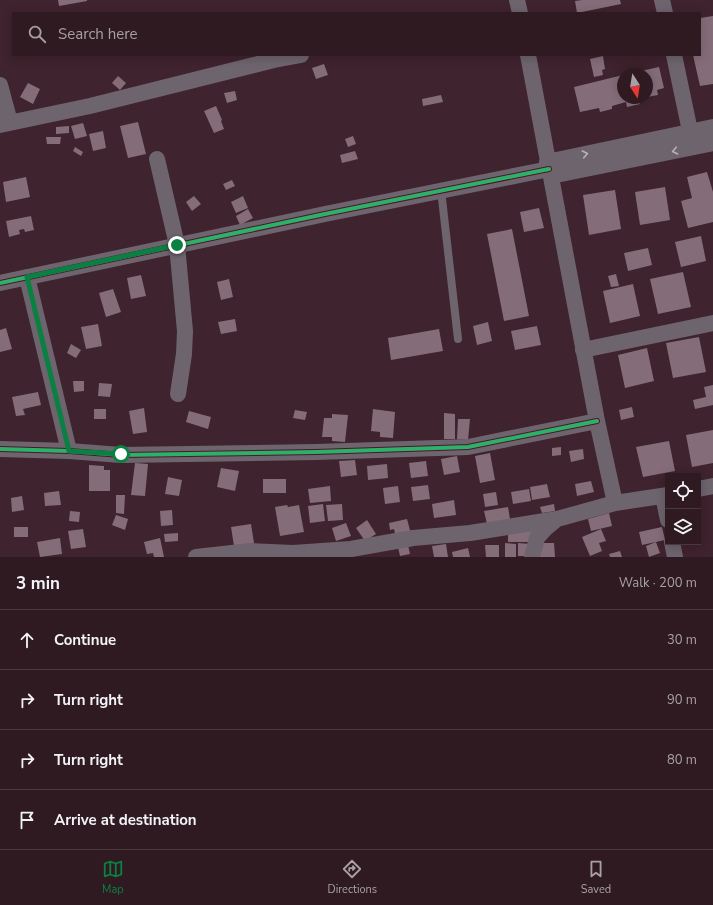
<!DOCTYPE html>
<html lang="en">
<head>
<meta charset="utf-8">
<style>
	body { margin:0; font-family:"Nunito Sans",sans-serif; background:#37232a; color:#f1f3f6 }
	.controls { position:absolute; right:12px; bottom:12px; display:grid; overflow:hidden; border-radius:0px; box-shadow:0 2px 10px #0003 }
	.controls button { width:36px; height:36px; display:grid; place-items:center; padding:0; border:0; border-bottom:1px solid #4a3840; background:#2f1a22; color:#f1f3f6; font:20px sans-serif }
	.compass { position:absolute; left:617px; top:68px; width:36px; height:36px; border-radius:50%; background:#2f1a22; box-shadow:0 2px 10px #0003; rotate:168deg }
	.stop { position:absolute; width:12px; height:12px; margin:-9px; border:3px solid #0b8043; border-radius:50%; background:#fff }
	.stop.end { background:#0b8043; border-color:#fff; box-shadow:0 1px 4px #0008 }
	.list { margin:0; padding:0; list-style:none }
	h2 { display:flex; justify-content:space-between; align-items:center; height:52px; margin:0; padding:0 16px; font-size:17px }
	h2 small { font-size:13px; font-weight:400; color:#a7a1a5 }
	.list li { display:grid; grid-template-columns:26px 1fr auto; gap:12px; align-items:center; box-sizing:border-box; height:60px; padding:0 16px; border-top:1px solid #4a3840 }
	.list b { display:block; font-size:15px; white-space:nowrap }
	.list em { font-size:13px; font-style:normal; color:#a7a1a5 }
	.icon { flex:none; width:22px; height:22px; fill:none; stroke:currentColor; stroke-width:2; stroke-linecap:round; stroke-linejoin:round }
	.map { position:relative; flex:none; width:713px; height:557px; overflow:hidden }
	.search { position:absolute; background:#2f1a22; box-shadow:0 2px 10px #0003; left:12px; right:12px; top:12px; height:44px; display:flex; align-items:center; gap:10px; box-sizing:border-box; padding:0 14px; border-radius:0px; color:#a7a1a5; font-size:15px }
	.sheet { height:292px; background:#2f1a22 }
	nav { display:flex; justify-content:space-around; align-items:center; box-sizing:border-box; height:56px; border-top:1px solid #4a3840; background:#2f1a22; font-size:11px; color:#a7a1a5 }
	nav a { display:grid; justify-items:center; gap:2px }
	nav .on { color:#0b8043 }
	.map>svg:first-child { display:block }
</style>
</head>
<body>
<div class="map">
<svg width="713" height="557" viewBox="0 0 713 557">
	<rect width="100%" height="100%" fill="#3f232e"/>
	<path fill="#846d79" d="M58,0H87V1L59,6Z
		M582,0H620L621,4L577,13L575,1Z
		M713,16V84L700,86L693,55H700V18Z
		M603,56L605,69L602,70L603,75L594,77L590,59Z
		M324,64L328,75L316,79L312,68Z
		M659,67L664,88L657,90L658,95L647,97V74L632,73Z
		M623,75V98H638L640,104L627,107L626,102L612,106V109L600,112L599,108L580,112L574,87Z
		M118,76L126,83L120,90L112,83Z
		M28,83L40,89L33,104L20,97Z
		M235,91L237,100L227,103L224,93Z
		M441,95L443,102L423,106L422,99Z
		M216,106L222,120L221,121L224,129L214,133L204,111Z
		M138,122L146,154L128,158L120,126Z
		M83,123L87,136L75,139L71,126Z
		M69,126V133L56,134V127Z
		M103,131L106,148L93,151L89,134Z
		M353,136L356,144L348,147L345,139Z
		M46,137H61L60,144H47Z
		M75,147L83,152L81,156L73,151Z
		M355,151L358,159L342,163L340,155Z
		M707,172L713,192V222L688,228L681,201L692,198L687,177Z
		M26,177L30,197L6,202L3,182Z
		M232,180L235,186L226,190L223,184Z
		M665,187L670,220L640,225L635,192Z
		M615,190L621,229L589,235L583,195Z
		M194,196L201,204L192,211L186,202Z
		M243,196L248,208L236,213L231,202Z
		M539,208L544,228L524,232L520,212Z
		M248,209L253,218L240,225L236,216Z
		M31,216L34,230L25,232L24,229L19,230L20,234L9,237L6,221Z
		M512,229L529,316L504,321L487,234Z
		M701,236L706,261L681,267L675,242Z
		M648,248L652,265L628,271L624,253Z
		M683,272L691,307L658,314L650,279Z
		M616,274L619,286L611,287L608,276Z
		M141,275L146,296L131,299L127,278Z
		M229,279L233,297L221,300L217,282Z
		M633,284L640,316L610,323L603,291Z
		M113,289L121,312L106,317L99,293Z
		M235,319L237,331L221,334L218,322Z
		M488,322L492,341L477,345L473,326Z
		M98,324L102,346L86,349L81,327Z
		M537,326L541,345L515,350L511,331Z
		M6,328L12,349L0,352V330Z
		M439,329L443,351L391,360L388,338Z
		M699,337L706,372L673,378L666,343Z
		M71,344L81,350L76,358L67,353Z
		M647,348L654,381L625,388L618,355Z
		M73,381H84V391L74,392Z
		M99,383L112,384L110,397L98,396Z
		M713,385V405L695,409L693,400L706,397L704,387Z
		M38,392L41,405L23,409L25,415L16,416L12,397Z
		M632,407L634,417L621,420L619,410Z
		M144,408L147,432L133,434L129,411Z
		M94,409H106V419H94Z
		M373,409L395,412L393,438L380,437V432L371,431Z
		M295,410L307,412L305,420L293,418Z
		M189,411L211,417L208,429L186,422Z
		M444,413L455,414V439H444Z
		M332,414L348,415L345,442L332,441V437H322L324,418H332Z
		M458,419H470L468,440L457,439Z
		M713,430V463L692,467L686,435Z
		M669,441L675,471L643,477L636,447Z
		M561,447V455L552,456V448Z
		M583,449L584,459L571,462L569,451Z
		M490,453L495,480L480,483L475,456Z
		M457,456L460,472L444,475L441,459Z
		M355,460L357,475L341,477L339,461Z
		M426,461L428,476L411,478L409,463Z
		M135,463L148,464L145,496L131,495Z
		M387,464L388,478L368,480L367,466Z
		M89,465L104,466V470H110V491H89Z
		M221,468L239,471L235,491L217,487Z
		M168,477L182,480L179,496L165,494Z
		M263,479H286V493H263Z
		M591,481L594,492L577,496L575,484Z
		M547,484L550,497L532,500L530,487Z
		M428,485L430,499L413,501L411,487Z
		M330,486L331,501L310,503L308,489Z
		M398,486L400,502L385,504L383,488Z
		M529,489L531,501L513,504L511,492Z
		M59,491L61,505L45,506L44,493Z
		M496,492L498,505L485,507L483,494Z
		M116,495H125L124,514L116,513Z
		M22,496L24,510L12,512L11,498Z
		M454,500L456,515L434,518L432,504Z
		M323,504L325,521L310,523L308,506Z
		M342,504L343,520L328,521L326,505Z
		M554,504L555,511L542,513L540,507Z
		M287,505L288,507L299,505L304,532L280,536L275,507Z
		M508,507L510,519L487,524L484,511Z
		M172,510L173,525L161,526L160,511Z
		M70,511L80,512L79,522L69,521Z
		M609,513L612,526L591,531L588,519Z
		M116,515L128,519L125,530L112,525Z
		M407,519L411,534L396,538L394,529L390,530L389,523Z
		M367,520L376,534L365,541L356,528Z
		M346,523L351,536L336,541L332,528Z
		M251,524L254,543L234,546L231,527Z
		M14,527H28V537H14Z
		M662,527L665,540L642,545L639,532Z
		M83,529L86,547L71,549L68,531Z
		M508,529H532V542H508Z
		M601,529L606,541L599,543L602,551L590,556L582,537Z
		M178,533V541L165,542L164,534Z
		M60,538L62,554L40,557L37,542Z
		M160,538L164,557H154L153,553L147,554L144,542Z
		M656,542L660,553L649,557L646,546Z
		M505,543L516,544V557H505Z
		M518,543L530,544V556H518Z
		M539,543H554L555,557H539Z
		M446,544L448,557H434L432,546Z
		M408,545L410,554L400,556L398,547Z
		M485,545H499V557H486Z
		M468,548L470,557H453L452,552Z
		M620,551L622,557H610L609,554Z"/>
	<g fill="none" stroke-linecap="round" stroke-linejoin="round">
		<path stroke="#6e646e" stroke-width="8" d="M441,190L458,339"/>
		<path stroke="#6e646e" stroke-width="16" d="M517,0L520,13
			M662,0L665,13
			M528,55L597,421L615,503L668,495
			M674,55L690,131
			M0,85L10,122
			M0,125L90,106L274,60L301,55
			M157,159L177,245L185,331L184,354L178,394
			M547,162L713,127
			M551,176L713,143
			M27,277L69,451
			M0,283L325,214L549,169
			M583,350L713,323
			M0,449L69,451L121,455L316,452L468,447L597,421
			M698,489L713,486
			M663,496L668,520
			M672,542L675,557
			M196,557L250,551L293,553L351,549L413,538L470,533L557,519L615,503
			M532,557L537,538L546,528L557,519"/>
		<defs>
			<path id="cycleway" d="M0,283L325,214L549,169
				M0,449L69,451L121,455L316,452L468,447L597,421"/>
		</defs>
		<use href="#cycleway" stroke="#4c162c" stroke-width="6"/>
		<use href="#cycleway" stroke="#2db169" stroke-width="4"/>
	</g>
	<defs><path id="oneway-chevron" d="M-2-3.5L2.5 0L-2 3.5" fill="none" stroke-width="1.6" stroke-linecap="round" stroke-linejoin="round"/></defs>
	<g stroke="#bdb0b7">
		<use href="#oneway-chevron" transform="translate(675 151) rotate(168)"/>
		<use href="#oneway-chevron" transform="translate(585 154) rotate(-12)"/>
	</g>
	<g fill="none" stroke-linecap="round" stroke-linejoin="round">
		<path stroke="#0b8043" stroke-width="5" d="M121,454L69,451L27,277L177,245"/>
	</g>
</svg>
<div class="controls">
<button><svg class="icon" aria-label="locate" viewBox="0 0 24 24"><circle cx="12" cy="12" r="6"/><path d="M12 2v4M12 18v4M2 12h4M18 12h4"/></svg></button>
<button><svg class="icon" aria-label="layers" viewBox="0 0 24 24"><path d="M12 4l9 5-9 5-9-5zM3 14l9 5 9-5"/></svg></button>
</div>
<svg class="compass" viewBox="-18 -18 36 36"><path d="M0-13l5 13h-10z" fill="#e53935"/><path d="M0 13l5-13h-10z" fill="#a7a1a5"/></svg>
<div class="stop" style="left:121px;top:454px"></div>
<div class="stop end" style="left:177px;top:245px"></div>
<div class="search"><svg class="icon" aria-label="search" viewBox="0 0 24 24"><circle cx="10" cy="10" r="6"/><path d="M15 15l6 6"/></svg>Search here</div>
</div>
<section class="sheet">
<h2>3 min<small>Walk · 200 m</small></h2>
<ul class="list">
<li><svg class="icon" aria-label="ahead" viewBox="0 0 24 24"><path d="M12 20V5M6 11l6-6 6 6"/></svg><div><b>Continue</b></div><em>30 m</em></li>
<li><svg class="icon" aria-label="right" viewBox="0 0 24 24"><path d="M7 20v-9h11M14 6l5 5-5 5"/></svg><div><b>Turn right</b></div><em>90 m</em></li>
<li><svg class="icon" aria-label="right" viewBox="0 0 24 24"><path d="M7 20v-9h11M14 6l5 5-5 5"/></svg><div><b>Turn right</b></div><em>80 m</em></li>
<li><svg class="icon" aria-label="arrive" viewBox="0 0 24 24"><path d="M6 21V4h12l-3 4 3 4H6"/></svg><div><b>Arrive at destination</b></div></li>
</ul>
</section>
<nav>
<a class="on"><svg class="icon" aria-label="map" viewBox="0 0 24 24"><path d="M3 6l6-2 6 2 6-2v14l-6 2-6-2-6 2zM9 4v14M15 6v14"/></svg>Map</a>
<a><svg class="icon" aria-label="directions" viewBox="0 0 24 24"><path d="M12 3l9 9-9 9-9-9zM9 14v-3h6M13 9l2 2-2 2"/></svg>Directions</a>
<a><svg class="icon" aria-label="saved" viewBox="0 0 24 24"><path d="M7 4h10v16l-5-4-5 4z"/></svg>Saved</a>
</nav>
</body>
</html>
